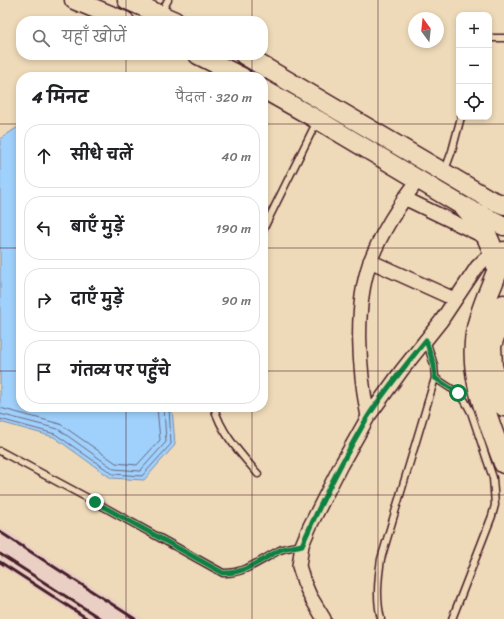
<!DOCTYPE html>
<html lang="hi">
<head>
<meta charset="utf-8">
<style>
	body { margin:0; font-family:Sriracha,"Playpen Sans Deva",sans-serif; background:#f6f6f6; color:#202124 }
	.controls { position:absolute; right:12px; top:12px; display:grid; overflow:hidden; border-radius:8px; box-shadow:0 2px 6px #0003 }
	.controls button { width:36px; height:36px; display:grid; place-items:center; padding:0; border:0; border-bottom:1px solid #e0e0e0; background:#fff; color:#202124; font:20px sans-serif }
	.compass { position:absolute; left:408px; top:12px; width:36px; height:36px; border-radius:50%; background:#fff; box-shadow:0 2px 6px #0003; rotate:345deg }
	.stop { position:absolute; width:12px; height:12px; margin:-9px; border:3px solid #0b8043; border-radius:50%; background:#fff }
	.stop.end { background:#0b8043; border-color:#fff; box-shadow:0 1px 4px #0008 }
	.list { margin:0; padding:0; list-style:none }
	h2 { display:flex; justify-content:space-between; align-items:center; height:52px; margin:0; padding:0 16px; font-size:17px }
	h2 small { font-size:13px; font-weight:400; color:#757577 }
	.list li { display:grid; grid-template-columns:26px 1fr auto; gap:12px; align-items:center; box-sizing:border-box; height:64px; margin:0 8px 8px; padding:0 8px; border:1px solid #e0e0e0; border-radius:16px }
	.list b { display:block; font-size:15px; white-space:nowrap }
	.list em { font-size:13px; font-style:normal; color:#757577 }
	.icon { flex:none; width:22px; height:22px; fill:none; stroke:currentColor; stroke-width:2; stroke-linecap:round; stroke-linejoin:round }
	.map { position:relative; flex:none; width:504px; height:619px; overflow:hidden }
	.search { position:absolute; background:#fff; box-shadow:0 2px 6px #0003; left:16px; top:16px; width:252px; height:44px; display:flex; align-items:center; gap:10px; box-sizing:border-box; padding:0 14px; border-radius:16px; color:#757577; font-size:15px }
	.panel { position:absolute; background:#fff; box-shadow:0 2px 6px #0003; left:16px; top:72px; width:252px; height:340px; border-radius:16px }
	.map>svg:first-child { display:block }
</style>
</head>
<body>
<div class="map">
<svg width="504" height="619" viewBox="0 0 504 619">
	<rect width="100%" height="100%" fill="#eedab8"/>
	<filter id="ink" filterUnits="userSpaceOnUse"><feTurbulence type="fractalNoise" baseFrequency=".025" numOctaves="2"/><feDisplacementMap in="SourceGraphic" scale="8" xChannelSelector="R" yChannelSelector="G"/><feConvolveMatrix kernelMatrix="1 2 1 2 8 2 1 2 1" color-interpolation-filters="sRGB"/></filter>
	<g filter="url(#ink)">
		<path fill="#ead0c4" d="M0,526L144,619H81L0,566Z"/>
		<path fill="#9fd1fc" stroke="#7d8aa8" d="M21,125V407H172L175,445L144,480L111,478L54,437L0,422V139Z"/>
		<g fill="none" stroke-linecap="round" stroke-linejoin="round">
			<path stroke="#6c667f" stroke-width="1" d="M0,408L60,424L116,463L137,465L160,440L157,407
				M0,414L58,429L114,469L140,471L166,442L164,407
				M0,419L55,434L113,474L142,476L171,444L169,407"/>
			<defs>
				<path id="service" d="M161,13L168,0
					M489,38H504
					M445,170L452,151L461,117
					M263,230L317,121
					M435,378L458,393L465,401L471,412L493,478L495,505L492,516L452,619
					M214,407C221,433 241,454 258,474
					M0,451L95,502L223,573C245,574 262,559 280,550C287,547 295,547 302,545
					M381,619C376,599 378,579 381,559L435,378L434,365L426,340"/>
				<path id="minor" d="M404,198L487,238
					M370,261L454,299
					M368,417C359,370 354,308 370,262C380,235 400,203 418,180
					M324,619L310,596L304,582L299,566L302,545L310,526L341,465L368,417L402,370L441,321L477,267L484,260L495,256"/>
				<path id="secondary" d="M74,0L125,21
					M127,0L175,21
					M198,55L242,77
					M244,55L489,199L504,205
					M263,89L318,120L466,208L504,226"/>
				<path id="primary" d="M466,208C485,228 493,245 498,271
					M504,252C497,276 484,299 478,324C466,371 488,419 504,463
					M504,305L491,346L492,366L504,406"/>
			</defs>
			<use href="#service" stroke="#4a1f2b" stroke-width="9"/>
			<use href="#minor" stroke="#4a1f2b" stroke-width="16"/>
			<use href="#secondary" stroke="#4a1f2b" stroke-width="21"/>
			<use href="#primary" stroke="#4a1f2b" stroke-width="23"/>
			<use href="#service" stroke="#eedab8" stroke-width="6"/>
			<use href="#minor" stroke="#eedab8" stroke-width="13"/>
			<use href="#secondary" stroke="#eedab8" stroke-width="18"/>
			<use href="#primary" stroke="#eedab8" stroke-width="20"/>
			<path stroke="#4a1f2b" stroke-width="3" d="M0,532L135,619
				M0,554L101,619
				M0,562L88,619"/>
		</g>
	</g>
	<g fill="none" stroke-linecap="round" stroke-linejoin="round" filter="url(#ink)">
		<path stroke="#0b8043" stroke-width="5" d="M95,502L223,573C245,574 262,559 280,550C287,547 295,547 302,545C321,502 343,459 367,418C384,391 406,365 426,340L434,365L435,378L458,393"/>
	</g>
	<path fill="none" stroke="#4a1f2b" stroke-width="1" stroke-opacity="0.55" d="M126,0V21M252,0V21M378,0V619M126,55V77M252,55V77M0,124H21M263,124H504M0,248H21M263,248H504M0,371H21M263,371H504M126,407V619M252,407V619M0,495H504"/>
</svg>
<div class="controls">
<button>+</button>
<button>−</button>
<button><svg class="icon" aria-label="locate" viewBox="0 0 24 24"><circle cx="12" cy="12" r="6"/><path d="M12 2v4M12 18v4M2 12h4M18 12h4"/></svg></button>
</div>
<svg class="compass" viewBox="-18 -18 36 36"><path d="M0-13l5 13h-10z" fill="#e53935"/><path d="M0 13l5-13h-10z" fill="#757577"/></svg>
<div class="stop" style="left:458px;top:393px"></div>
<div class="stop end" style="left:95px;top:502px"></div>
<div class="search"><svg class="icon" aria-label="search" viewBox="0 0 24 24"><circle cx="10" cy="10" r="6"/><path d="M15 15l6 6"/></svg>यहाँ खोजें</div>
<section class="panel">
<h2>4 मिनट<small>पैदल · 320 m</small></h2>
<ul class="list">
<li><svg class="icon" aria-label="ahead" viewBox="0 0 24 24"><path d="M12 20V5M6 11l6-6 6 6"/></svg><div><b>सीधे चलें</b></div><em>40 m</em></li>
<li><svg class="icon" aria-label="left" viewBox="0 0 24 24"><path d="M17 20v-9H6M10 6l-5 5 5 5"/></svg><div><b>बाएँ मुड़ें</b></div><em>190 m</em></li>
<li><svg class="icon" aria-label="right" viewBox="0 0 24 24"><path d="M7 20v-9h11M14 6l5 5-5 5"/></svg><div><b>दाएँ मुड़ें</b></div><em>90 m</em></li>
<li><svg class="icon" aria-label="arrive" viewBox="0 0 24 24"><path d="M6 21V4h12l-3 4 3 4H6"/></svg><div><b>गंतव्य पर पहुँचे</b></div></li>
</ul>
</section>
</div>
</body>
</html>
